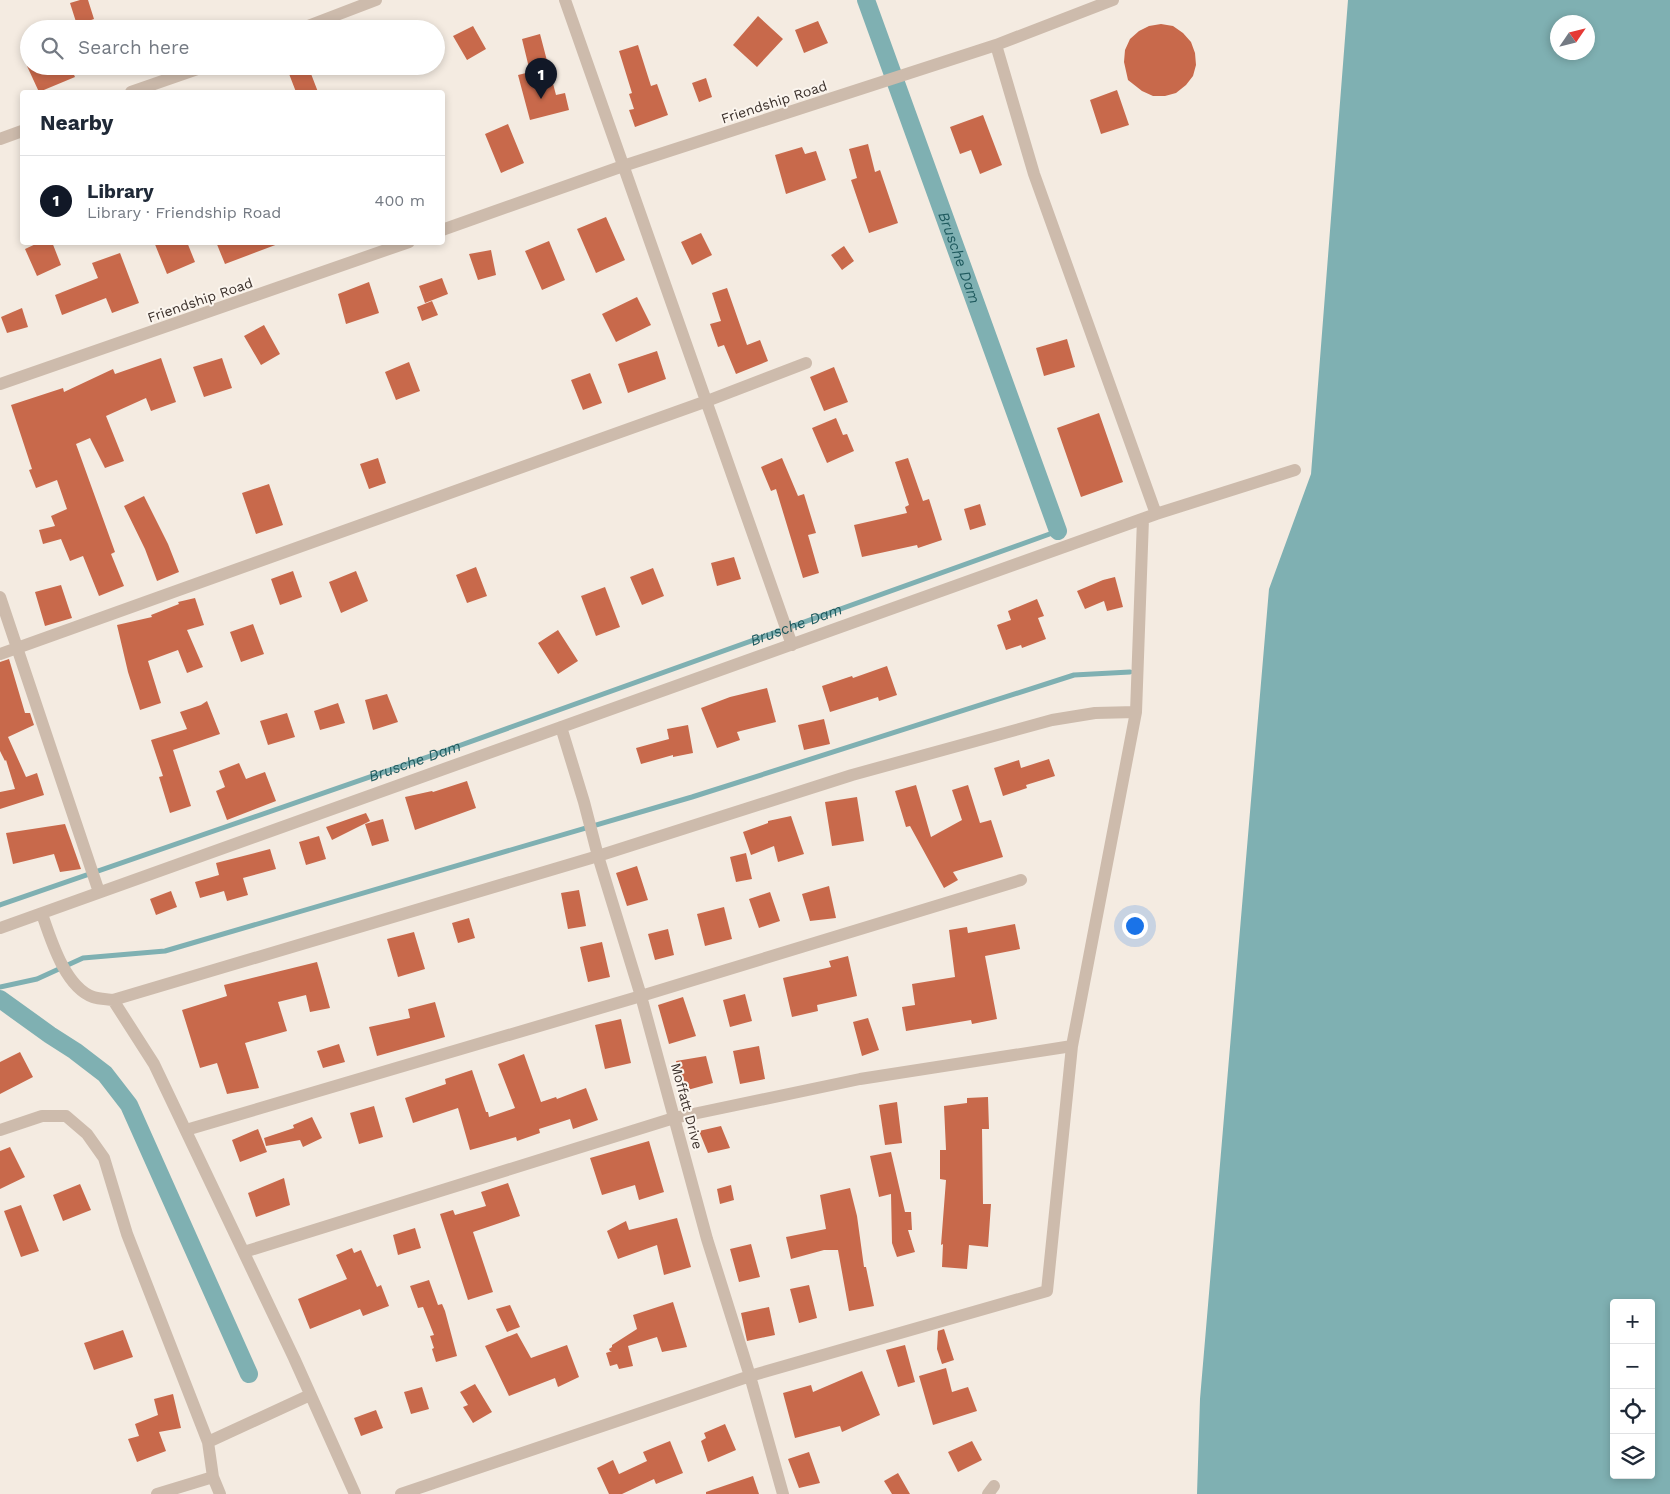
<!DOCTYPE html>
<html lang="en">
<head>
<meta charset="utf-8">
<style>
	body { margin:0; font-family:"Work Sans",sans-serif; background:#f6f6f7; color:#1f2937 }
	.controls { position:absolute; right:15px; bottom:15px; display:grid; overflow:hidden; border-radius:5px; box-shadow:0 2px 8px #0003 }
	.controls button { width:45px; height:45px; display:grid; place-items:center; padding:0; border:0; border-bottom:1px solid #e0e1e3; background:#fff; color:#1f2937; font:25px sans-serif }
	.compass { position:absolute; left:1550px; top:15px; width:45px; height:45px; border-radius:50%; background:#fff; box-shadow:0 2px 8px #0003; rotate:55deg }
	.you { position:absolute; left:1134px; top:925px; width:18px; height:18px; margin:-12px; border:4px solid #fff; border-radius:50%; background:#1a73e8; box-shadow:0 0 0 8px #1a73e833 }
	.badge { display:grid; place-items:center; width:32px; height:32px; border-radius:50%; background:#111827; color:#fff; font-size:16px; font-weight:700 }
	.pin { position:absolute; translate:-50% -41px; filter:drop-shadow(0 1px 2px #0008) }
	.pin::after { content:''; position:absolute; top:26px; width:18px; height:15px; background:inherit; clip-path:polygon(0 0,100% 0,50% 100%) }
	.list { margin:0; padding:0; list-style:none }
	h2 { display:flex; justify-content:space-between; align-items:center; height:65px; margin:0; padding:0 20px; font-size:21px }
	h2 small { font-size:16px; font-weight:400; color:#747a83 }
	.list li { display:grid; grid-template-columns:32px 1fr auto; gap:15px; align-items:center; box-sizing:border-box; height:90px; padding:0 20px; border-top:1px solid #e0e1e3 }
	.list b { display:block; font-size:19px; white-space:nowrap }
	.list p { margin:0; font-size:16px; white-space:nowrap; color:#747a83 }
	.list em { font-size:16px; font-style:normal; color:#747a83 }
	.icon { flex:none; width:28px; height:28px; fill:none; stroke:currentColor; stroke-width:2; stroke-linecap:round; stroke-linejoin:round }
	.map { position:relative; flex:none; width:1670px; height:1494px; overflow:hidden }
	.search { position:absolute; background:#fff; box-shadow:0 2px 8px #0003; left:20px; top:20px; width:425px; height:55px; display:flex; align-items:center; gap:12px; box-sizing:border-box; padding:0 18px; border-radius:28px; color:#747a83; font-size:19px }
	.panel { position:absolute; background:#fff; box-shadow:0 2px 8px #0003; left:20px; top:90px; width:425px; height:155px; border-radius:5px }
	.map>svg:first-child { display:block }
</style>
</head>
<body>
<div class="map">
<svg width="1670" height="1494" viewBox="0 0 1670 1494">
	<rect width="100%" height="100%" fill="#f4ebe1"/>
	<path fill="#7fb0b2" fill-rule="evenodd" d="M1348,0H1670V1494H1197L1200,1399L1269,589L1311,474ZM1558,22H1588V52H1558ZM1614,1303H1651V1475H1614Z"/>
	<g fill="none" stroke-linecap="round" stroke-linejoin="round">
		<g stroke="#7fb0b2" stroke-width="5">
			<path id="s1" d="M0,905L436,754L1058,531"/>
			<path d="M0,987L37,979L83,958L165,951L692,797L1074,675L1130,672"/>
		</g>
		<g stroke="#7fb0b2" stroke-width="18">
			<path id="s2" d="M866,0L1058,531"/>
			<path d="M0,999L50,1035L75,1051L105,1074L129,1105L249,1374"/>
		</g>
	</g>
	<path fill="#c8694b" d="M80,0H88L94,19L77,25L70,3Z
		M758,16L783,39L757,67L733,45Z
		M818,21L828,43L804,53L795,30Z
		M1161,24L1173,26L1183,33L1191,42L1195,53L1196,65L1193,76L1186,85L1176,93L1165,96H1153L1142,91L1128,80L1124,62L1125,50L1130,39L1139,31L1149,26Z
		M473,26L486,49L467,60L453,36Z
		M540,34L556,95L565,93L569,110L530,120L518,75L530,72L522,39Z
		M638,45L651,86L657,84L668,115L635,127L629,110L634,109L629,94L632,93L619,51Z
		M27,66H70L75,77L39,92Z
		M286,66H308L318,92H296Z
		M706,78L712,97L699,102L692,83Z
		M1117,90L1129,125L1101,134L1090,100Z
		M983,115L1002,165L980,174L971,150L960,154L950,127Z
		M508,124L524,163L501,173L485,134Z
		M868,144L875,172L880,170L898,223L869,233L851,180L857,178L849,149Z
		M802,147L805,154L816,151L826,180L786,194L775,155Z
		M606,217L625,260L596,273L577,229Z
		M701,233L712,255L692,265L681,242Z
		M549,241L565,280L542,290L525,251Z
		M40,242H52L61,265L37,276L25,249Z
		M154,242H187L195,262L167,274Z
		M216,242H278V244L225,264Z
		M844,246L854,261L842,270L831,255Z
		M491,250L496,275L478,280L469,254Z
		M120,253L139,303L112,313L106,298L62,315L55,295L98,278L92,263Z
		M442,278L448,294L425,303L419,286Z
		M369,282L379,313L346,324L338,294Z
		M727,288L747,345L760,340L768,361L736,374L724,345L718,347L710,324L721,321L712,293Z
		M637,297L651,325L616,342L602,314Z
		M432,301L438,315L422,321L417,307Z
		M22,308L28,327L7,333L1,317Z
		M264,325L280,354L261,365L244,336Z
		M1067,339L1075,367L1044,376L1036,348Z
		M657,351L666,379L628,393L618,364Z
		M161,358L176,402L151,411L146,398L106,416L124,461L105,468L90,438L76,444L115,552L111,554L124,586L99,596L83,556L70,561L61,539L43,544L39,530L55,526L51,516L67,509L57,480L36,488L29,470L32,469L11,405L63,388L64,392L113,369L115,374Z
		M222,358L232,388L204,397L193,367Z
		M409,362L420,391L396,400L385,372Z
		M834,367L848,402L824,411L810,377Z
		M590,373L602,403L583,410L571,380Z
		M1099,413L1123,482L1081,497L1057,428Z
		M836,418L843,435L847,434L854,451L827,463L812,428Z
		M378,458L386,483L369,489L360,464Z
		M782,458L798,496L804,494L816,533L808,535L819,573L803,578L776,489L771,491L761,467Z
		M908,458L923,501L929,499L942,540L918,548L917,545L862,557L854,525L907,513L905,507L909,505L895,462Z
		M269,484L283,525L256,534L242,493Z
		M144,496L168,544L179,572L157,581L145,549L124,506Z
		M980,504L986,525L970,530L964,509Z
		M734,557L741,579L717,586L711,563Z
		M476,567L487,596L467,603L456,575Z
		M653,568L664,596L642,605L630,577Z
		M293,571L302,597L280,605L271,579Z
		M356,571L368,601L341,613L329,582Z
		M1115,577L1123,607L1107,611L1104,601L1085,609L1077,591L1103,580Z
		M61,585L72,618L45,626L35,592Z
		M605,587L620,627L596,636L581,596Z
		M195,598L204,625L187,630L203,667L187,673L178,650L148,661L161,703L140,710L128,672L117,625L152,617L151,615L179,604L178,602Z
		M1037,599L1044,616L1038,618L1046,639L1022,648L1021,645L1006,650L997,625L1011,620L1008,611Z
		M253,624L264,654L241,662L230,632Z
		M558,630L578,661L558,674L538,643Z
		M9,659L25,713H30L34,725L8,737L26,777L37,773L44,795L0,809V792L15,789L6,760L5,761L0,751V662Z
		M887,666L897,695L879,701L878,697L830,712L822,686L852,676L853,678Z
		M767,688L776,722L737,732L740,740L717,748L701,708L730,697Z
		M387,694L398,722L373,730L365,700Z
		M207,701L220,734L173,750L191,806L170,813L159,777L163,776L151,740L187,729L180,712L201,705Z
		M338,703L345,723L320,730L314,711Z
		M287,713L295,737L268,745L260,721Z
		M824,719L830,744L804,750L798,725Z
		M688,725L693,753L673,757V755L641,764L636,748L669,739L667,729Z
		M1049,759L1055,776L1026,785L1027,788L1003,796L994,768L1019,760L1021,768Z
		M239,763L246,779L265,772L276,801L227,820L216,791L225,787L219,771Z
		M467,781L476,808L415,830L405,797L432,791L433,792Z
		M916,785L931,837L962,820L952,790L968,785L980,823L991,820L1003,857L953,872L958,880L944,888L910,826L906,827L895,791Z
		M857,797L864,841L832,846L825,802Z
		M366,813L370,821L332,840L326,827Z
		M791,816L804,854L778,862L774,846L751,855L743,832L768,823V821Z
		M383,819L389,841L372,846L365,824Z
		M65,824L81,869L60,872L54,854L13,864L6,833Z
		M319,836L326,859L306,865L299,842Z
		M270,849L276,869L243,878L248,895L227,901L224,891L200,898L195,882L219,875L216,863Z
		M746,853L752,879L736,882L730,857Z
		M637,866L648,900L627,906L616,873Z
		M829,886L836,918L810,921L802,894Z
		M579,890L586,926L568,929L561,893Z
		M171,891L177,907L156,915L150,899Z
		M770,892L780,921L759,928L749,899Z
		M724,907L732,939L705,946L697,914Z
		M469,918L475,938L458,943L452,923Z
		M1015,924L1020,949L985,956L997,1019L972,1024L971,1020L906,1031L902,1007L915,1005L912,984L955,977L949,930L967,927L968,933Z
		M668,929L674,955L655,960L648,934Z
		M414,932L425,969L398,977L387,939Z
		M602,942L610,977L588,982L580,947Z
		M848,956L857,996L817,1005L818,1011L792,1017L783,978L831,967L829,961Z
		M317,962L330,1008L310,1012L306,995L278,1002L287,1031L245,1043L259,1088L227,1094L217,1063L200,1068L182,1010L227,996L224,985Z
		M745,994L752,1021L730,1027L723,1000Z
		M683,997L696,1036L669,1044L658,1005Z
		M435,1002L445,1037L377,1056L369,1027L410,1018L408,1009Z
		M868,1018L879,1050L862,1056L853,1022Z
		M621,1019L631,1063L605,1069L595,1025Z
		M339,1044L345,1062L323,1068L317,1051Z
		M759,1046L765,1079L740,1084L733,1051Z
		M20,1052L33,1077L0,1094V1062Z
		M524,1054L541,1102L556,1097L557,1099L586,1088L598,1120L573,1129L570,1119L539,1129L540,1133L517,1141L516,1137L470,1150L458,1108L413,1123L405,1098L446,1084L445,1079L472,1070L486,1112H488L489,1117L515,1108L498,1064Z
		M706,1056L713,1083L684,1091L676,1061Z
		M988,1097L989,1129H982L983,1204H991L988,1247L969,1245L967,1269L942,1267L943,1244L941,1245L946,1180L940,1179V1150H946L944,1106L967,1103V1098Z
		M897,1102L902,1143L885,1145L879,1105Z
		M374,1106L383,1137L359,1144L350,1113Z
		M312,1117L322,1138L303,1147L300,1140L266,1146L264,1138L294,1128L293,1125Z
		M721,1126L730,1148L708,1153L699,1131Z
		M258,1129L267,1152L240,1162L232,1140Z
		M649,1141L664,1192L639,1200L635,1185L602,1195L590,1158Z
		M10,1147L25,1177L0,1189V1151Z
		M891,1152L905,1212H911L912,1230H908L915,1252L897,1257L892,1243L891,1194L879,1197L870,1156Z
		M284,1178L290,1205L256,1217L248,1193Z
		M508,1183L520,1216L473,1232L493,1292L468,1300L440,1214L453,1210L455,1215L486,1206L481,1192Z
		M80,1184L91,1210L63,1221L53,1195Z
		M731,1185L734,1200L720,1204L717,1189Z
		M850,1188L857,1216L864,1267H866L874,1306L849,1311L838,1250H824L791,1259L786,1237L826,1229L820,1195Z
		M21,1205L39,1251L21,1257L4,1211Z
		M677,1218L691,1267L664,1275L657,1245L618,1259L607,1231L626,1221L629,1230Z
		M415,1228L421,1248L398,1255L393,1235Z
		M751,1244L760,1277L739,1282L730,1249Z
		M352,1248L354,1253L361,1250L377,1287L381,1285L389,1306L363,1316L360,1309L310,1329L298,1299L347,1279L336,1255Z
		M429,1280L438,1305L442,1304L445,1311L457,1356L436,1362L432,1349L434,1348L430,1336L434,1335L423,1307L418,1308L410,1286Z
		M809,1285L817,1318L799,1323L790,1289Z
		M673,1302L687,1347L662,1352L657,1337L628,1346L633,1366L619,1369L617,1364L610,1366L606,1353L612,1351H610L609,1349L612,1347V1345L637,1329L633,1315Z
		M510,1305L520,1327L507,1332L496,1309Z
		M769,1307L775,1335L747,1341L741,1313Z
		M944,1329L954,1360L942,1364L937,1349L938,1331Z
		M123,1330L133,1357L94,1370L84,1343Z
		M517,1333L531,1358L567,1345L579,1377L558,1387L555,1378L509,1396L485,1346Z
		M905,1345L915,1382L898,1387L886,1350Z
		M946,1368L952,1392L968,1387L977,1411L933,1425L919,1376Z
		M862,1371L880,1415L842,1432L840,1426L795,1438L783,1393L811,1385L813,1392Z
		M475,1384L492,1412L473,1423L463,1407L468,1405L460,1392Z
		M422,1387L429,1409L411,1414L404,1392Z
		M173,1394L181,1428L159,1432L166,1451L137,1462L128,1439L139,1436L135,1424L158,1415L154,1399Z
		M376,1410L383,1428L361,1436L354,1418Z
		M725,1424L736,1450L708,1462L701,1441L706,1438L704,1433Z
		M670,1441L683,1473L656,1484L654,1479L622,1494H609L597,1468L613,1460L619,1474L647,1461L643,1452Z
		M972,1441L982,1460L958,1472L948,1452Z
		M809,1452L820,1483L799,1488L788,1459Z
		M898,1473L910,1494H892L884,1481Z
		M753,1476L759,1494H706V1492Z"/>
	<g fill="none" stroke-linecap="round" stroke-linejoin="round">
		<path stroke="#cdbbac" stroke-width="12" d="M565,0L792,645
			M300,29L376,0
			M131,92L206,66
			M0,139L22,131
			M442,230L623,166L996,45L1113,0
			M0,384L409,242
			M1156,514L1295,470
			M0,597L99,892
			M0,654L707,401L806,363
			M561,727L584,802L598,856L641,996L707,1239L750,1376L783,1494
			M42,914C51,940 65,987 93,997C99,999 106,999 113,1000L154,1064L294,1358L355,1494
			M0,928L1156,514L1034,174L996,45
			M113,1000L598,856L852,775L1052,720L1095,713L1136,712
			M0,1130L42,1116H66L87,1134L104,1158L127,1234L208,1442L213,1477L220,1494
			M186,1130L641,996L1021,880
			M244,1252L674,1118L860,1079L1072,1046
			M208,1442L310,1395
			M157,1494L213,1477
			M401,1494L750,1376L1047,1291L1072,1046L1136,712L1143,519
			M988,1494L994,1486"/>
	</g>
	<g text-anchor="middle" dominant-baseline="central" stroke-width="4" stroke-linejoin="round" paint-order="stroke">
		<g font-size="14" fill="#3b302b" stroke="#fbf5ee">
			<text transform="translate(774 102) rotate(-18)">Friendship Road</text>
			<text transform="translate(200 300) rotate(-19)">Friendship Road</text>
			<text transform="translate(687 1106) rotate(75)">Moffatt Drive</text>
		</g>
		<g font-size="15" font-style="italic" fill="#1f5a5e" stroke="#fbf5ee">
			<text stroke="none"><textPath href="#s2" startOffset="274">Brusche Dam</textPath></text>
			<text stroke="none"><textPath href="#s1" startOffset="844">Brusche Dam</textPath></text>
			<text stroke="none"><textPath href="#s1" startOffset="439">Brusche Dam</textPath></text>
		</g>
	</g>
</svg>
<div class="controls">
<button>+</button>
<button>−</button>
<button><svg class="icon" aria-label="locate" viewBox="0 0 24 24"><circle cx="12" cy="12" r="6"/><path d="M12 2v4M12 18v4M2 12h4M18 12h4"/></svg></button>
<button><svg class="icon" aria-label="layers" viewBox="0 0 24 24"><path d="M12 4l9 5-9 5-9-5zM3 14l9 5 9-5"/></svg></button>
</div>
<svg class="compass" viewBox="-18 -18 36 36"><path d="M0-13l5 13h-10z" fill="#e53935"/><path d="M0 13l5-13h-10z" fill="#747a83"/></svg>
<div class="you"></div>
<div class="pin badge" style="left:541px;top:99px">1</div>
<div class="search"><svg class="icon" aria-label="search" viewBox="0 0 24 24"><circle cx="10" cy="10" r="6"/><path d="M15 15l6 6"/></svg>Search here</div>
<section class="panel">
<h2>Nearby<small></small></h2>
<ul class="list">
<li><span class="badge">1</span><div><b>Library</b><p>Library · Friendship Road</p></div><em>400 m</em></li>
</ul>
</section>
</div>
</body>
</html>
